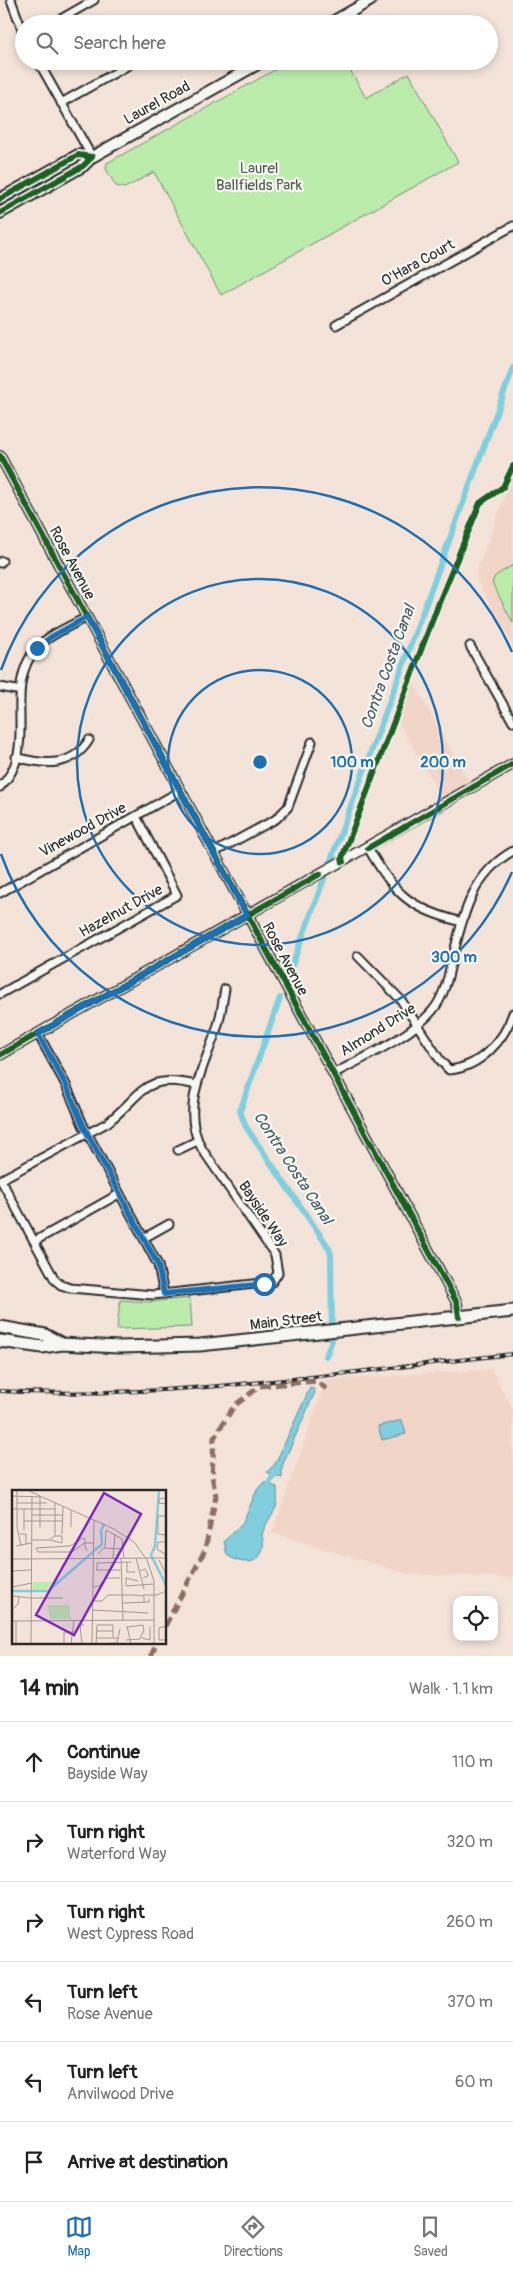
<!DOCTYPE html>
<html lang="en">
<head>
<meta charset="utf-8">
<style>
	body { margin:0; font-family:Pangolin,sans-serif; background:#f6f6f6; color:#222 }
	.controls { position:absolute; right:15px; bottom:15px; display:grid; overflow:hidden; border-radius:10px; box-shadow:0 2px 8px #0003 }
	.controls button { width:45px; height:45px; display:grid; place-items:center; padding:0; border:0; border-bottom:1px solid #e0e0e0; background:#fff; color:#222; font:25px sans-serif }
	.stop { position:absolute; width:15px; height:15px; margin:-11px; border:4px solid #1f6fb2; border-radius:50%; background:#fff }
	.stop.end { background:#1f6fb2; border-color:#fff; box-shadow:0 1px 5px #0008 }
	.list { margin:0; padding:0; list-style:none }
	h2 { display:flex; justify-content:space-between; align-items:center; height:65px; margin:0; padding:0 20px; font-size:21px }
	h2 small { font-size:16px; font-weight:400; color:#767676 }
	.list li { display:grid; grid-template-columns:32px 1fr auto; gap:15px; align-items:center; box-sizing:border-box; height:80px; padding:0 20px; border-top:1px solid #e0e0e0 }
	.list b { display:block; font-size:19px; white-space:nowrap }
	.list p { margin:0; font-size:16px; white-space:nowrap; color:#767676 }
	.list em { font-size:16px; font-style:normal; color:#767676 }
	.icon { flex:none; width:28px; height:28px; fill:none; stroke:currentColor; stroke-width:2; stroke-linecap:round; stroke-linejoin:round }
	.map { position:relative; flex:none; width:513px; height:1656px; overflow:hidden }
	.search { position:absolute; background:#fff; box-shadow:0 2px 8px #0003; left:15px; right:15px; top:15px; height:55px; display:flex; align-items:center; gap:12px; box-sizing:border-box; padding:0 18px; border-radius:28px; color:#767676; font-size:19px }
	.sheet { height:545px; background:#fff }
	nav { display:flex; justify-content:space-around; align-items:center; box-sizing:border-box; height:70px; border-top:1px solid #e0e0e0; background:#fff; font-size:14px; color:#767676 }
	nav a { display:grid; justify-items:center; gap:2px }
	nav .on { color:#1f6fb2 }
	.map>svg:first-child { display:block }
</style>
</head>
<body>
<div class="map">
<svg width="513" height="1656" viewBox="0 0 513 1656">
	<rect width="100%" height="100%" fill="#f3e3d9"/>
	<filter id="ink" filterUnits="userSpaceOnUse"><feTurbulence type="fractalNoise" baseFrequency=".02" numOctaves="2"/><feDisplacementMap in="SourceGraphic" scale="10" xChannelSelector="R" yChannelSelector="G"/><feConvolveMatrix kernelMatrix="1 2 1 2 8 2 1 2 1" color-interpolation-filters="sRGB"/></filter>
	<g filter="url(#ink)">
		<path fill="#f1d6c8" d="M513,474V646L475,576Z
			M414,684L469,782L442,798L399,723Z
			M491,1369L513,1409V1578L407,1574L272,1533L326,1380Z"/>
		<path fill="#bbecac" stroke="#738c6c" d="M291,61H345L366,98L409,73L458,162L221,295L154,172L125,188L116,186L106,169L107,163Z
			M513,565V623L492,583L495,576Z
			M190,1298L192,1327L117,1329L120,1300L149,1302Z"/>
		<path fill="#81cfde" stroke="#5f8d96" d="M310,1388L314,1389L315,1392L282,1466V1478L267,1472L275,1464Z
			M402,1420L406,1434L382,1440L378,1426Z
			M264,1482L277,1487C277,1494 278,1501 276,1507C272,1516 264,1525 262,1535C262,1539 264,1543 263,1547C260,1567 239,1564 227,1555L224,1541L242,1524L257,1490Z"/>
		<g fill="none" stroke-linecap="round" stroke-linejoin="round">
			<path stroke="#81cfde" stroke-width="6" d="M288,976L513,368
				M280,998L240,1111L246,1127L329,1248L331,1255L332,1340L326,1356
				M266,1490L277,1468"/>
			<defs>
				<path id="minor" d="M11,0L24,35
					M52,24L94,0
					M38,61L92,157
					M61,103L136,61
					M336,325L513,226
					M0,563L2,561
					M470,646L513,722
					M0,687L16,690
					M16,757C44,765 72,768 89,740
					M0,787C41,747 0,691 37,647C51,634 70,626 87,617
					M368,848C396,895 408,908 462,922
					M213,853L276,819L288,807L312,742
					M0,893L180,791
					M358,956L401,1000L440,1060L449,1070C480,1067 504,1041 513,1013
					M0,994L177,895L136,816
					M38,1034L66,1085L84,1127L158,1265L164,1294
					M333,1074C363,1058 412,1036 433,1010C443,998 447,983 450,968C462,923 468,876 513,851
					M178,1150L197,1141
					M0,1180L107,1123C143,1095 142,1072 196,1085
					M1,1180L55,1280L61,1285L70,1288L153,1295L272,1282L278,1273L275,1255L202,1149C180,1109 202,1072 215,1034C221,1019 222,1004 225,989
					M144,1238L169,1224
					M35,1241L119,1194"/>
				<path id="tertiary" d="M0,456L457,1303L459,1317
					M0,1055L513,764"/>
				<path id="secondary" d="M329,24L371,0
					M0,199L78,155L92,157
					M0,213L83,166L92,157L263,61"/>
				<path id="primary" d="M0,1327L45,1335L62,1344
					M0,1341L42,1347L62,1344L118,1347L200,1345L513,1311"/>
			</defs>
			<use href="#minor" stroke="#2b2b2b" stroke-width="11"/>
			<use href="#tertiary" stroke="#2b2b2b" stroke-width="12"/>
			<use href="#secondary" stroke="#2b2b2b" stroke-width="14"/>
			<use href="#primary" stroke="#2b2b2b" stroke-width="15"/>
			<use href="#minor" stroke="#f6f6f2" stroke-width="7"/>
			<use href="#tertiary" stroke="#f6f6f2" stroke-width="9"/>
			<use href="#secondary" stroke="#f6f6f2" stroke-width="10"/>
			<use href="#primary" stroke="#f6f6f2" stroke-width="11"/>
			<defs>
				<path id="rail" d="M0,1391C171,1400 343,1372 513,1354"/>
			</defs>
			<use href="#rail" stroke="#2b2b2b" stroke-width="4"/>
			<use href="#rail" stroke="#f6f6f2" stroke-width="2" stroke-dasharray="5.5" stroke-linecap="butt"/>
			<path stroke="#8d6e63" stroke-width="5" stroke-dasharray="10 5" stroke-linecap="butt" d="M165,1626L205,1550L216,1496L212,1476L214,1438L234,1406L260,1386L317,1381L326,1389
				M151,1656L157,1642"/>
			<defs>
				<path id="cycleway" d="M0,199L78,155L92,157
					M0,213L83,166L92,157
					M0,456L457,1303L459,1317
					M368,848L513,764
					M343,862L342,858L440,600L480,503L503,487L513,466
					M0,1055L320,874"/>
			</defs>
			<use href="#cycleway" stroke="#f6f6f2" stroke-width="9"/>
			<use href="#cycleway" stroke="#1b5e20" stroke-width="6"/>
		</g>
	</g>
	<g fill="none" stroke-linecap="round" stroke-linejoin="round" filter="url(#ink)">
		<path stroke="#1f6fb2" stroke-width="6" d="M37,648L51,637L87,617L247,915L38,1034L66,1085L84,1127L158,1265L164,1294L264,1284"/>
	</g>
	<g fill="none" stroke="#1f6fb2" stroke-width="2.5">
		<circle cx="260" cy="762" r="92"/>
		<circle cx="260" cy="762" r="183"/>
		<path d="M512 872A275 275 0 0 1 1 854M1 670A275 275 0 0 1 512 652"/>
	</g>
	<g text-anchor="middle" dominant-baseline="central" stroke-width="4.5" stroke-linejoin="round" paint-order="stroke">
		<g font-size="15" fill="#2b2b2b" stroke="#f6f6f2">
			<text transform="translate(157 103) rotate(-29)">Laurel Road</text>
			<text transform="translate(418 263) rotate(-29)">O'Hara Court</text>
			<text transform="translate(72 563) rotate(62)">Rose Avenue</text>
			<text transform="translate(83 830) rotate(-29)">Vinewood Drive</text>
			<text transform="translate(121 911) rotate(-29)">Hazelnut Drive</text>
			<text transform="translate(285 959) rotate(62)">Rose Avenue</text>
			<text transform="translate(378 1030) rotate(-32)">Almond Drive</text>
			<text transform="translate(263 1214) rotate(56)">Bayside Way</text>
			<text transform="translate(286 1321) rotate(-7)">Main Street</text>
		</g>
		<g font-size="15" fill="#4f5b4b" stroke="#f6f6f2">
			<text x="259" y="168">Laurel<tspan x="259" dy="17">Ballfields Park</tspan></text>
		</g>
		<g font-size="16" font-style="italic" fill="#455c61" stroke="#f6f6f2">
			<text transform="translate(388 667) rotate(-70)">Contra Costa Canal</text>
			<text transform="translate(293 1168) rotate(57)">Contra Costa Canal</text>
		</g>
	</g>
	<g transform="translate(12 1490)">
		<rect width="154" height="154" fill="#f3e3d9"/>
		<path d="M21,92H41L35,99L20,100ZM35,115H58V126L61,129H39Z" fill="#bbecac"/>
		<path fill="none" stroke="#81cfde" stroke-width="2.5" d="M147,0L143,56L139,65L154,95M82,61L90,54L89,41L92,34M0,101H36L81,62"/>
		<path fill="none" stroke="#a39993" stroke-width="1" d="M5,0V37L9,56M15,0L28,6V38M0,6L30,7L102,39L122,52L135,70L142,91V154M154,8L147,9V13L154,14M5,13H35M0,19H43M20,25H51M154,26H146V44L154,45M12,31H51M59,37V20M12,40V19M8,44H14V54M50,44L51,17M20,50H37L43,46V13M38,50L50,53V46H43M154,52H146L145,59L154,65M4,56L19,53M92,58L110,59M75,61L73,56V49L71,48L58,56L24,58L26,62H60L71,54L73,53H81M86,64L93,56L94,40L110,49L112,68M101,68L103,44M109,68L111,131M124,68L132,99M0,69L154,68M147,70L154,84M115,72V82H123M84,80H109M85,80V73L119,72M0,81L19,80M128,81L133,79L135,82L136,86L131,88M126,91L114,88V96L142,94M0,97L20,93M81,97L87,96L94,88H108M131,105H145L154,101M0,106L19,108M20,108H51M81,111H90L96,105H120L132,106V112M111,113L137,112V109M0,120L6,114L7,106M80,120L136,123M0,131L142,130M115,136L119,154M154,136L147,138V150H154M84,141H101M84,148H107M130,148L138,150V137M114,150L128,149L132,140L131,135L116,137M4,154V131M19,154L20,6M52,154V142H62M59,154L62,130M70,154L68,135H72M80,154L82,30M84,154L85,135H101V147M87,154L105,153L108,139"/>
		<path fill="#7b2cbf" fill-opacity="0.15" stroke="#7b2cbf" stroke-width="2.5" d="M92,3L129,24L62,145L24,125Z"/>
		<rect width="154" height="154" fill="none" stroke="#2b2b2b" stroke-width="2.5"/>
	</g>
	<circle cx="260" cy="762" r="8" fill="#1f6fb2" stroke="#f6f6f2" stroke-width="2.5"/>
	<g font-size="15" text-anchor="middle" font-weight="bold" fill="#1f6fb2" stroke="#f6f6f2" stroke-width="4.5" stroke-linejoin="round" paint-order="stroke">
		<text x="352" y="767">100 m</text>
		<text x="443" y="767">200 m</text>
		<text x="454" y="962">300 m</text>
	</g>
</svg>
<div class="controls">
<button><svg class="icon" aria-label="locate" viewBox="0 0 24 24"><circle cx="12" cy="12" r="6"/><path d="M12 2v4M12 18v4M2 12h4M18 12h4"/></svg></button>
</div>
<div class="stop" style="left:264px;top:1284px"></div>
<div class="stop end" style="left:37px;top:648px"></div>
<div class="search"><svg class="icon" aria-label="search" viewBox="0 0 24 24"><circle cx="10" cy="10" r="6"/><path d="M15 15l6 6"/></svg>Search here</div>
</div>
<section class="sheet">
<h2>14 min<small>Walk · 1.1 km</small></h2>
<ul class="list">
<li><svg class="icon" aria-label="ahead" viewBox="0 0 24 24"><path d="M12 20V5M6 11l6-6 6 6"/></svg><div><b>Continue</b><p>Bayside Way</p></div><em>110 m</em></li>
<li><svg class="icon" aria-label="right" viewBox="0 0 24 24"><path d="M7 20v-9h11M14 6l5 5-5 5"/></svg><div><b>Turn right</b><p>Waterford Way</p></div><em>320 m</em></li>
<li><svg class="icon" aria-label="right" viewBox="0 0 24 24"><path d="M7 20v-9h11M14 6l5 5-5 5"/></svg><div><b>Turn right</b><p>West Cypress Road</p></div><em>260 m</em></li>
<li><svg class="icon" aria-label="left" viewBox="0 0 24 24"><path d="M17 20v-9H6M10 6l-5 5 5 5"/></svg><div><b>Turn left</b><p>Rose Avenue</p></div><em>370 m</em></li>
<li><svg class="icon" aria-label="left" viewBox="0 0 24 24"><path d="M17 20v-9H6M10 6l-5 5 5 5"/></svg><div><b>Turn left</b><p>Anvilwood Drive</p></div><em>60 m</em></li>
<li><svg class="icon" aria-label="arrive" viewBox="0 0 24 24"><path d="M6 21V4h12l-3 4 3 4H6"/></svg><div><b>Arrive at destination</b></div></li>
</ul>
</section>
<nav>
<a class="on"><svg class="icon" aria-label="map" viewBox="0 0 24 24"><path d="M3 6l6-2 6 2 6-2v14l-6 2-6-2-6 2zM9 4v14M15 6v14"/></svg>Map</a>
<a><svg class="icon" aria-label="directions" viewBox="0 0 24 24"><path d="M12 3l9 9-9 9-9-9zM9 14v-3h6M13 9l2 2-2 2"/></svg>Directions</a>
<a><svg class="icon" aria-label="saved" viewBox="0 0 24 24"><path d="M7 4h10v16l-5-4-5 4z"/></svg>Saved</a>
</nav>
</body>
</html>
